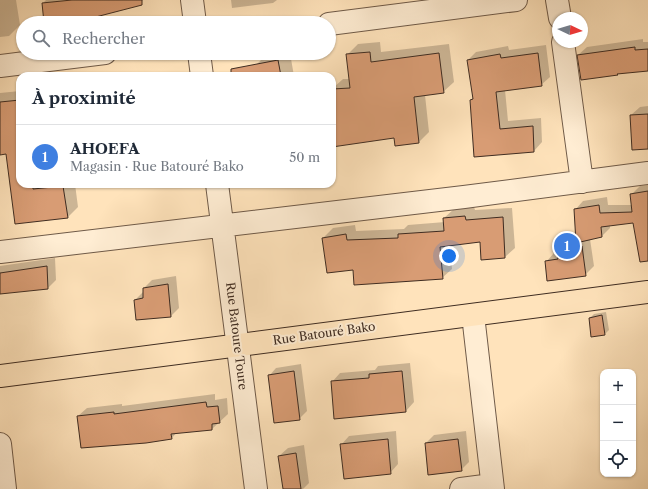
<!DOCTYPE html>
<html lang="fr">
<head>
<meta charset="utf-8">
<style>
	body { margin:0; font-family:"Libre Caslon Text",serif; background:#f2f2f3; color:#1f2937 }
	.controls { position:absolute; right:12px; bottom:12px; display:grid; overflow:hidden; border-radius:8px; box-shadow:0 1px 3px #0004 }
	.controls button { width:36px; height:36px; display:grid; place-items:center; padding:0; border:0; border-bottom:1px solid #e0e1e3; background:#fff; color:#1f2937; font:20px sans-serif }
	.compass { position:absolute; left:552px; top:12px; width:36px; height:36px; border-radius:50%; background:#fff; box-shadow:0 1px 3px #0004; rotate:94deg }
	.you { position:absolute; left:449px; top:256px; width:14px; height:14px; margin:-10px; border:3px solid #fff; border-radius:50%; background:#1a73e8; box-shadow:0 0 0 6px #1a73e833 }
	.badge { display:grid; place-items:center; width:26px; height:26px; border-radius:50%; background:#0f766e; color:#fff; font-size:13px; font-weight:700 }
	.pin { position:absolute; translate:-50% -50%; border:2px solid #fff; box-shadow:0 1px 4px #0006 }
	.list { margin:0; padding:0; list-style:none }
	h2 { display:flex; justify-content:space-between; align-items:center; height:52px; margin:0; padding:0 16px; font-size:17px }
	h2 small { font-size:13px; font-weight:400; color:#747a83 }
	.list li { display:grid; grid-template-columns:26px 1fr auto; gap:12px; align-items:center; box-sizing:border-box; height:64px; padding:0 16px; border-top:1px solid #e0e1e3 }
	.list b { display:block; font-size:15px; white-space:nowrap }
	.list p { margin:0; font-size:13px; white-space:nowrap; color:#747a83 }
	.list em { font-size:13px; font-style:normal; color:#747a83 }
	.icon { flex:none; width:22px; height:22px; fill:none; stroke:currentColor; stroke-width:2; stroke-linecap:round; stroke-linejoin:round }
	.map { position:relative; flex:none; width:648px; height:489px; overflow:hidden }
	.search { position:absolute; background:#fff; box-shadow:0 1px 3px #0004; left:16px; top:16px; width:320px; height:44px; display:flex; align-items:center; gap:10px; box-sizing:border-box; padding:0 14px; border-radius:22px; color:#747a83; font-size:15px }
	.panel { position:absolute; background:#fff; box-shadow:0 1px 3px #0004; left:16px; top:72px; width:320px; height:116px; border-radius:12px }
	.map>svg:first-child { display:block }
</style>
</head>
<body>
<div class="map">
<svg width="648" height="489" viewBox="0 0 648 489">
	<rect width="100%" height="100%" fill="#ffe3bb"/>
	<filter id="stains"><feTurbulence type="fractalNoise" baseFrequency=".005" numOctaves="4"/><feColorMatrix values="0 0 0 0 .2 0 0 0 0 .09 0 0 0 0 .02 0 0 0 .5 -.17"/></filter>
	<radialGradient id="worn" r=".72"><stop offset=".6" stop-color="#630" stop-opacity="0"/><stop offset="1" stop-color="#630" stop-opacity=".3"/></radialGradient>
	<path fill="#0003" d="M0,0H16L20,25L9,36L0,37Z
		M46,0H143L139,5L92,17L86,23H45L43,3Z
		M231,0H277L273,3L232,8Z
		M643,39V42H648V70L619,72L617,74L578,55L587,47Z
		M380,42L381,52L449,44L454,82L443,92L425,95L429,132L419,142L395,145V137L332,89L343,79H350L347,55L358,44Z
		M546,45L550,77L541,85L505,90L508,121L541,118L542,142L534,151L475,156L471,100L474,97L468,60L476,52L508,46L509,50Z
		M290,53L294,76H258L256,65L267,54Z
		M20,91V184H75L78,207L68,217L16,223L7,153L0,154V93Z
		M648,106V148L631,115L640,107Z
		M648,185V258L634,221L610,225V228L602,236L590,239L594,266L585,275L546,262L554,253H558V250L566,242L577,240L575,210L583,201L607,197L608,205H633L632,194L640,186Z
		M474,207L475,210L512,208L515,248L505,257L482,259L481,241L450,244L452,269L442,278L354,269L323,238L333,228L355,225L356,231L404,229L408,225L445,222L444,218L454,209Z
		M55,258L56,280L48,288L0,294V266Z
		M176,276L179,308L171,316L135,300L144,291V288L152,280Z
		M606,312L609,330L605,334L592,336L590,318L594,314Z
		M410,363L414,402L406,411L332,382L340,373L375,370L378,366Z
		M301,364L307,411L299,419L269,376L276,368Z
		M215,394V400L227,398L228,414L212,429L177,432L172,438L78,416L87,408L122,404V406Z
		M396,431L398,464L390,473L341,445L349,436Z
		M466,431L469,462L461,470L426,443L434,435Z
		M304,445L309,483L303,489H284L279,456L288,448Z"/>
	<path fill="#d89c74" stroke="#3f2c21" d="M72,0H142V5L84,20V23H44L42,3Z
		M635,47V50L648,49V71L617,74L618,75L581,80L577,55Z
		M370,52L371,62L439,53L444,93L414,97L419,143L395,146L394,138L332,147V89L350,88L346,54Z
		M538,53L542,86L496,92L500,129L533,126L534,152L474,157L470,100L473,99L467,60L500,54L501,58Z
		M278,60L281,76H231V69Z
		M20,100V184H33V189L63,186L68,218L15,224L6,154L0,155V102Z
		M648,114V149L632,150L630,115Z
		M648,191V261L640,262L633,223L601,227L602,237L576,243L574,209L599,205L600,213L632,212L630,194Z
		M465,216L466,220L503,217L505,258L481,260L480,242L440,247L443,279L354,285L353,270L327,273L322,238L346,234L347,240L398,238V234L444,231L443,218Z
		M582,246L586,276L547,281L545,261L558,259L557,250Z
		M47,266L48,289L0,294V273Z
		M168,284L171,317L136,320L134,300L143,298V288Z
		M602,315L605,335L591,337L589,318Z
		M294,371L300,420L274,423L268,375Z
		M402,371L406,412L334,419L331,381L369,378V374Z
		M206,402L207,407L218,406L220,423L212,424V430L171,434L172,439L146,443L81,448L77,416L114,412V414Z
		M388,439L391,474L344,479L340,444Z
		M458,439L462,471L428,475L425,443Z
		M296,453L301,489H283L278,456Z"/>
	<g fill="none" stroke-linecap="round" stroke-linejoin="round">
		<defs>
			<path id="minor" d="M192,0L195,23
				M557,0L560,18
				M329,24L516,0
				M563,42L582,182
				M199,53L202,76
				M0,66L105,53
				M217,184L256,489
				M0,252L464,197L648,173
				M473,315L493,489
				M0,444L5,489
				M461,489L492,485"/>
			<path id="major" d="M0,376L648,292"/>
		</defs>
		<use href="#minor" stroke="#6f5a48" stroke-width="24"/>
		<use href="#major" stroke="#3f2c21" stroke-width="24"/>
		<use href="#minor" stroke="#ffedd3" stroke-width="22"/>
		<use href="#major" stroke="#ffe3bb" stroke-width="22"/>
	</g>
	<g text-anchor="middle" dominant-baseline="central" stroke-width="4" stroke-linejoin="round" paint-order="stroke">
		<g font-size="12" fill="#3f2c21" stroke="#ffedd3">
			<text transform="translate(324 333) rotate(-8)">Rue Batouré Bako</text>
			<text transform="translate(237 336) rotate(83)">Rue Batoure Toure</text>
		</g>
	</g>
	<rect width="100%" height="100%" filter="url(#stains)"/>
	<rect width="100%" height="100%" fill="url(#worn)"/>
</svg>
<div class="controls">
<button>+</button>
<button>−</button>
<button><svg class="icon" aria-label="locate" viewBox="0 0 24 24"><circle cx="12" cy="12" r="6"/><path d="M12 2v4M12 18v4M2 12h4M18 12h4"/></svg></button>
</div>
<svg class="compass" viewBox="-18 -18 36 36"><path d="M0-13l5 13h-10z" fill="#e53935"/><path d="M0 13l5-13h-10z" fill="#747a83"/></svg>
<div class="you"></div>
<div class="pin badge" style="left:567px;top:246px;background:#3f7fe0">1</div>
<div class="search"><svg class="icon" aria-label="search" viewBox="0 0 24 24"><circle cx="10" cy="10" r="6"/><path d="M15 15l6 6"/></svg>Rechercher</div>
<section class="panel">
<h2>À proximité<small></small></h2>
<ul class="list">
<li><span class="badge" style="background:#3f7fe0">1</span><div><b>AHOEFA</b><p>Magasin · Rue Batouré Bako</p></div><em>50 m</em></li>
</ul>
</section>
</div>
</body>
</html>
